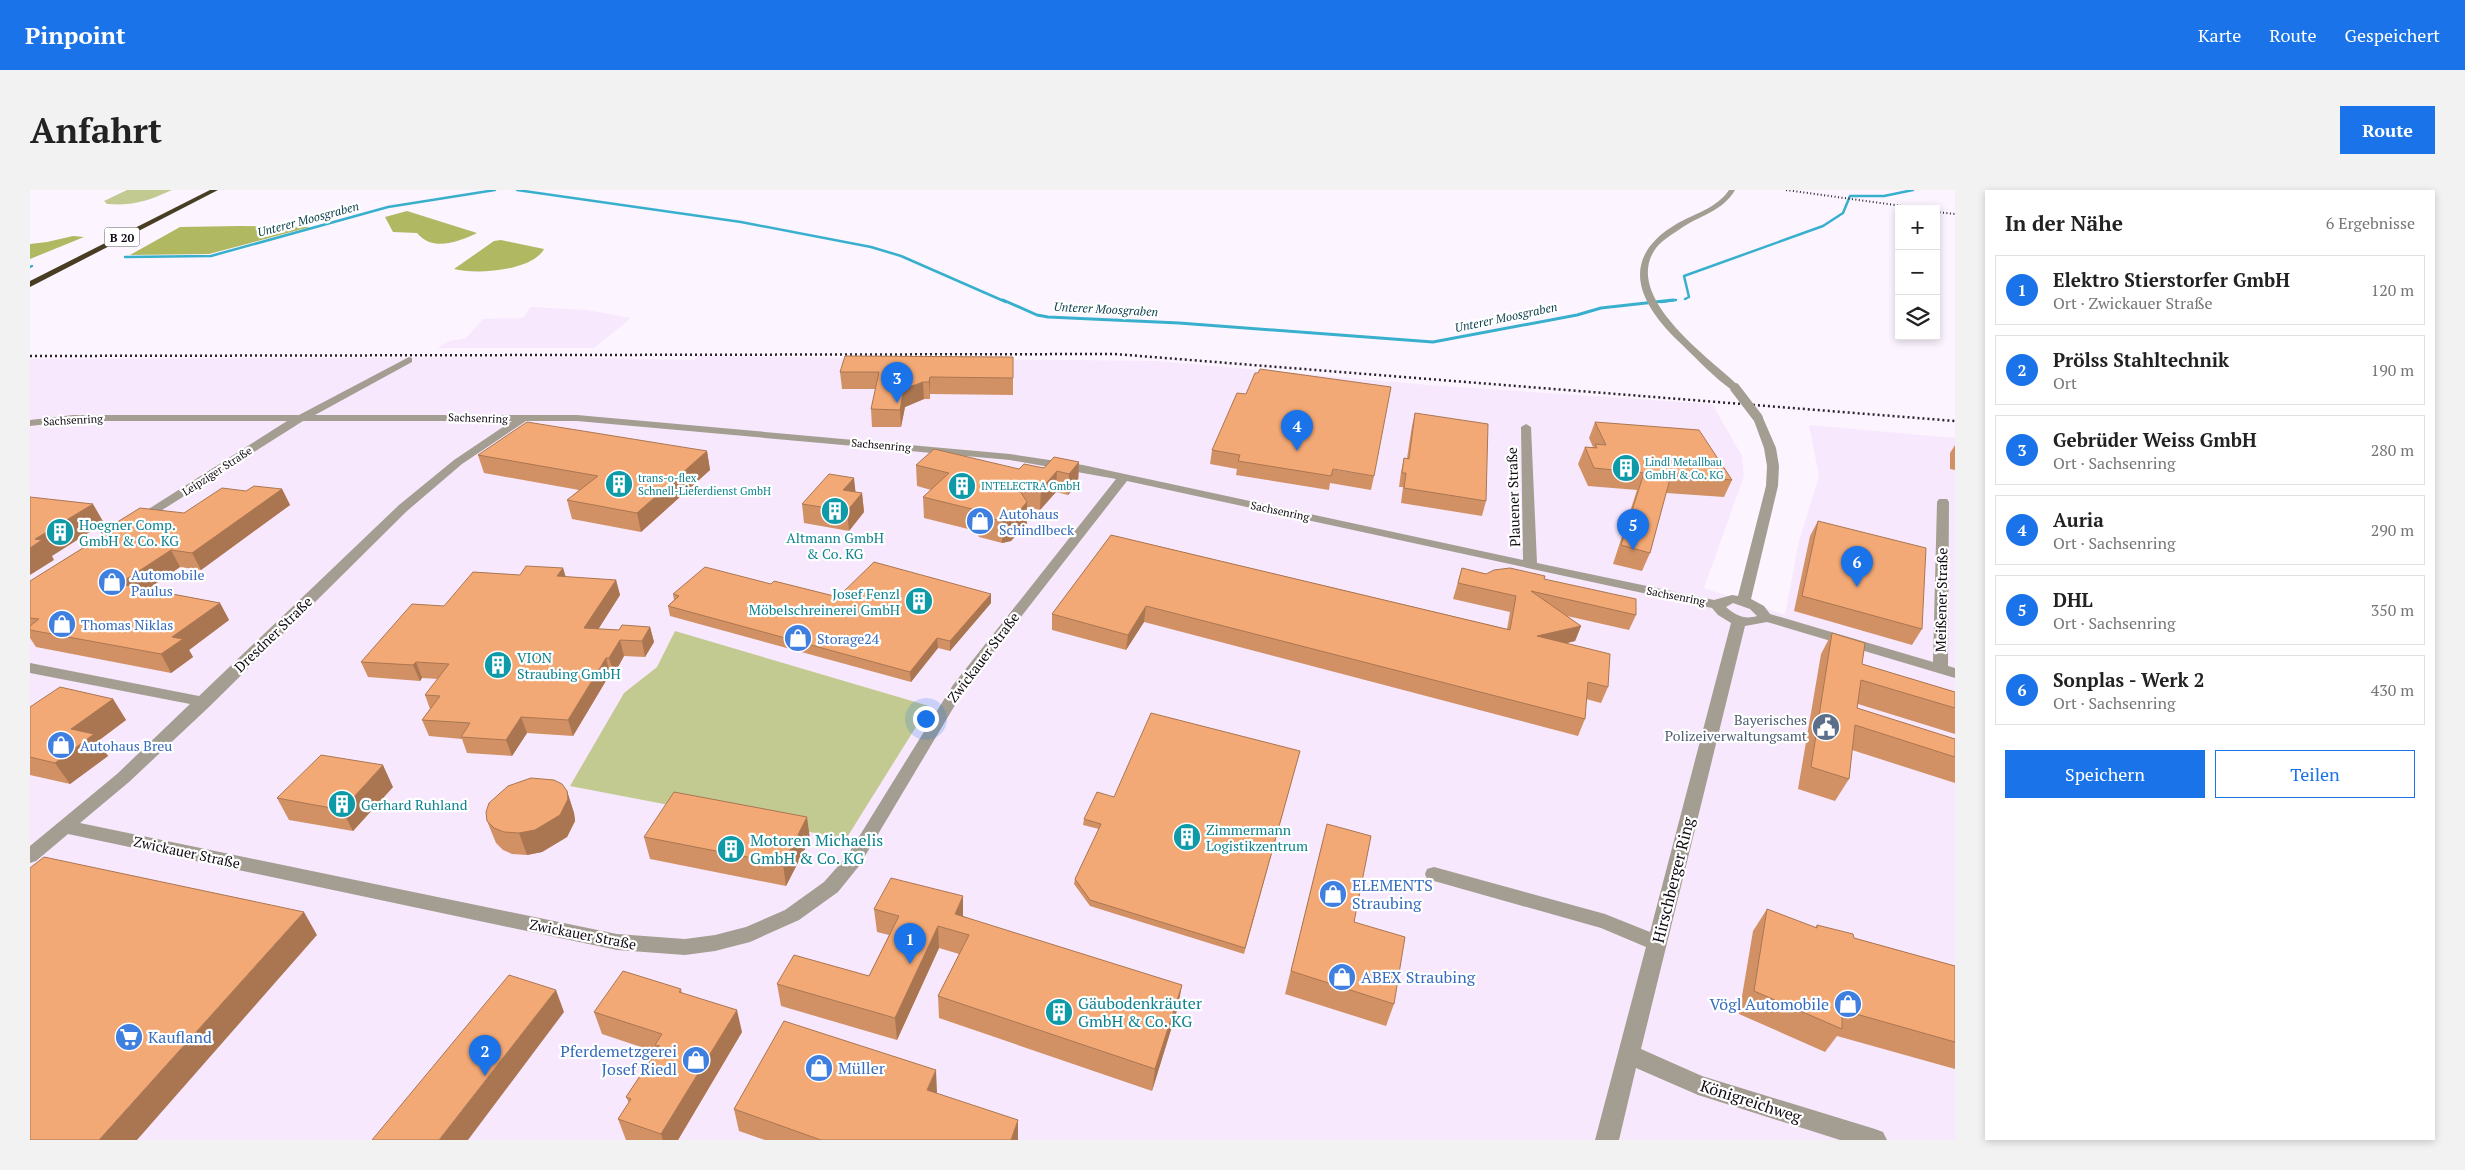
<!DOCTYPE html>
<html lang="de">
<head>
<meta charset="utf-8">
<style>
	body { margin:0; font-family:"PT Serif",serif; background:#f2f2f2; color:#222 }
	.controls { position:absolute; right:15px; top:15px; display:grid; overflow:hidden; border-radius:0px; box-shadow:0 2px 8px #0003 }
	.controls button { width:45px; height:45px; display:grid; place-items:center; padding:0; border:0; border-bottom:1px solid #e0e0e0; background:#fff; color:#222; font:25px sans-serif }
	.you { position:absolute; left:895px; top:528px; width:18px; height:18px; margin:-12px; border:4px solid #fff; border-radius:50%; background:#1a73e8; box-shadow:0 0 0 8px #1a73e833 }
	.badge { display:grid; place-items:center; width:32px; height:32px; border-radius:50%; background:#1a73e8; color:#fff; font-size:16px; font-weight:700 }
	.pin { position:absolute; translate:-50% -41px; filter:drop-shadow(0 1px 2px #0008) }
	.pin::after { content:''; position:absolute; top:26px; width:18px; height:15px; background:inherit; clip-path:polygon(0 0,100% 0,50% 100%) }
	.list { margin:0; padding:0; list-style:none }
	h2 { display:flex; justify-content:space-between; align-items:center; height:65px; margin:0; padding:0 20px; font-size:21px }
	h2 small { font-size:16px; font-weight:400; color:#767676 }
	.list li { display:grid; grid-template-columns:32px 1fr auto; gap:15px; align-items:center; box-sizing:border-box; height:70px; margin:0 10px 10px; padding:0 10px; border:1px solid #e0e0e0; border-radius:0px }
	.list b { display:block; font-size:19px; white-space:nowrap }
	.list p { margin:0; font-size:16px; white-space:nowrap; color:#767676 }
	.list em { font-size:16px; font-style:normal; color:#767676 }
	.actions { display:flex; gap:10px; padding:15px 20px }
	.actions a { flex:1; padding:11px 0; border:1px solid #1a73e8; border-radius:0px; text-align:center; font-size:18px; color:#1a73e8 }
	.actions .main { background:#1a73e8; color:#fff }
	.icon { flex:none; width:28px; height:28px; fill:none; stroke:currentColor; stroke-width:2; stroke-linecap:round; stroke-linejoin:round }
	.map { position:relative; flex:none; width:1925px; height:950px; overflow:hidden; border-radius:0px }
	header { display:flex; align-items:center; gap:30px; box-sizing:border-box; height:70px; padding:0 25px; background:#1a73e8; color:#fff }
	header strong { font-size:24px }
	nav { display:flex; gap:28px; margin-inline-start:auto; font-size:18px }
	.intro { display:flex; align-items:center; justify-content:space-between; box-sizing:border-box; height:120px; padding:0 30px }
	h1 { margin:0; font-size:35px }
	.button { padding:12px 22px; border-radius:0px; background:#1a73e8; color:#fff; font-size:18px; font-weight:700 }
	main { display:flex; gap:30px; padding:0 30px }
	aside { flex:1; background:#fff; border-radius:0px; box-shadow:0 2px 8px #0003 }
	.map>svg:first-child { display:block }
</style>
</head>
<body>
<header>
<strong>Pinpoint</strong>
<nav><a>Karte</a><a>Route</a><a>Gespeichert</a></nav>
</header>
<div class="intro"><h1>Anfahrt</h1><a class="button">Route</a></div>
<main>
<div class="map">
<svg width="1925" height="950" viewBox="0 0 1925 950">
	<rect width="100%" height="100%" fill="#fcf4ff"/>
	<path fill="#f8e8fd" d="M501,117L557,120L601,128L564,158H407L420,151L436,148L453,129L493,128Z
		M667,166L1128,171L1398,195L1682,214L1712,266L1714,286L1674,398L1755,425L1769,351L1789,286L1779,235L1925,248V950H0V169L528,167L665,170Z"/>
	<path fill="#c3ca91" d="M97,0H142C118,11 103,16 77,14L74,11Z
		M645,441L899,516L816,649L540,596L594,503L627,477Z"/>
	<path fill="#b0b862" d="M377,21L447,43C428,52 403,62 387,43L363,42L355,27Z
		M210,36L280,37L179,64L100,65L150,37Z
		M43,46L54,47L0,69V54L17,52Z
		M471,50L514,59C502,81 446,85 424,79L464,51Z"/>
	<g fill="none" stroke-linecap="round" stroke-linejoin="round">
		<path stroke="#38b0cd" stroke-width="2.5" d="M487,0L711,32L841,57L871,66L976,112
			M95,67L181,66L358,17L465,0
			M0,77L2,76
			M1655,109L1659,107L1654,86L1793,36L1813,23L1820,6H1854L1883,0
			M1631,112L1646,110"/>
		<path stroke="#38b0cd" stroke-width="3" d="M973,110L1007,125L1018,127L1149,133L1403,152L1547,125L1571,118L1643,110"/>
		<path fill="#a39e91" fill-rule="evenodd" d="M1699,0H1705C1692,22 1670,25 1650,39C1643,44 1631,51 1626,58C1591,106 1678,167 1709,196V200L1705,201C1694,198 1656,158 1645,148C1605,108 1591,66 1648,33C1666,23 1687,18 1699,0Z
			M379,167L382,168V172L285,225H547L980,264L1053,275L1493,370L1491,237L1496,234L1501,237L1507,373L1684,410L1702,405L1708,406L1736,296L1737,276L1734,258L1723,228L1728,225L1733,228L1746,258L1749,276L1748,296L1721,409L1734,416L1740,424L1903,472L1907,312L1909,309H1917L1919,312L1918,476L1925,478V488L1737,432L1715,436L1611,859L1672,886L1845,939L1853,942L1857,950H1810L1668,905L1606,878L1589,950H1565L1616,757L1571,738L1397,689L1395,684L1397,679L1404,677L1575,724L1620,742L1701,433L1688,425L1682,418L1097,291L934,500L829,676L808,702L769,730L720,752L685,761L655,765L587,760L38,644L6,671L0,673V656L87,584L160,514L0,483V473L169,506L369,315L424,270L482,231H273L110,334L104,330L106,327L257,231H43L0,236V230L43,225H269ZM496,231H547L980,270L1086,289L923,495L817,666L794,692L755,720L716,737L685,745L655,749L587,744L50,633L99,592L180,516L377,321L432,274ZM1703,413L1720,419L1727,426C1715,430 1705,425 1696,417Z"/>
		<path fill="#473d22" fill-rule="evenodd" d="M180,0H188L0,97V91Z"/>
		<path stroke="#2a232c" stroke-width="2" stroke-dasharray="1 2.5" stroke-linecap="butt" d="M1756,0L1894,19
			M1906,22L1925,24"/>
		<path stroke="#2a232c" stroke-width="2.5" stroke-dasharray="2 3" stroke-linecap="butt" d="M0,166L1085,164L1925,231"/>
		<path stroke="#a39e91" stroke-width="10" d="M1705,198L1728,228"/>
	</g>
	<path fill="#d19165" d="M983,167V205L900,204V209H894L875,217L871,237H842L841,219L846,199H812L810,182Z
		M1385,223L1456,311L1452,326L1371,313L1373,297H1369L1371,282L1374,268H1377L1382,236Z
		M1565,232L1702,290L1694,307L1636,303L1620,363L1612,381L1583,374L1607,300L1558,296L1548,274L1555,257H1563L1559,248Z
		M1925,255V280L1920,279V263Z
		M1182,260L1344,286L1341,300L1300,293L1299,300L1206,285L1207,279L1180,274Z
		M677,261L680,280L611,342L542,329L537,310L549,300L454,283L448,265Z
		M1049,272L1048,293L1038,305L1026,302L1010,320L997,317V333L981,351L972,353L949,347L946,341L894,328L893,307L901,300L887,296L886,275L989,279L1014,278Z
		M252,299L260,315L171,380L150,377L117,399L190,413L199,430L159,460L163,467L141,483L6,457L0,448V391L73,346L71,342L154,323L216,301Z
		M826,302L832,303L834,322L819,341L774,333L772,314Z
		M1788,331L1892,439L1882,455L1764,421L1780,346Z
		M1081,345L1477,439L1480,422L1423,409L1432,378L1456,384L1514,389L1606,425L1599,440L1537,426L1551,436L1545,451L1536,453L1578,497L1571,513L1556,509L1555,529L1548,546L1114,432L1096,460L1022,440V424Z
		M533,378L536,387L586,390L590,405L568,439L589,440L620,437L624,452L615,467L594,466L584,484H580L543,546L497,543L482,566L437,563L432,549L399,546L392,530L400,519L395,505L408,489L392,488L390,491L338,487L331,472L414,416L490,385Z
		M741,394L808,407L961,413L920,461L908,458L881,492L640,426L638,416L644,410L643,404Z
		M1802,443L1832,474L1925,502V544L1828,514L1827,518L1925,549V593L1822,560L1819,589L1805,611L1768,599L1791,464Z
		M83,509L96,530L68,551L78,566L40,594L0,585V517Z
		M1270,561L1214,764L1060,716L1044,694L1045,689L1069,639L1053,635L1054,629L1084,607Z
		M363,597L323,641L259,630L247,608Z
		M537,601L544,623L545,631L537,647L512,662L497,665L482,664L473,660L466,653L457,631Z
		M1297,634L1324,732L1364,814L1356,836L1255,804Z
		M614,647L780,649L756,696L620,669Z
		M844,719L933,726L1148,817L1122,901L909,828L908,806L929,764L909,758L867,850L751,816L747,794L839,786L859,745L847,742Z
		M1737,719L1785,738L1787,735L1824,748L1925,776V879L1807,846L1795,862L1709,824L1723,741Z
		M651,799L652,803L712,842L648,950H596L588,929L599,913L596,907L626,862L572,844L564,822Z
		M907,903L988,950H735L709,941L704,919Z"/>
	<path fill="#aa7652" d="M900,187V209L899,192Z
		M893,192L894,209L875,217L871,237L870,220L874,199Z
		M677,261L680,280L611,342L607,323Z
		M1049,272L1048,293L1038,305L1039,284Z
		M1027,281L1026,302L1010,320L1011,299Z
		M824,288L826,306L813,300Z
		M252,299L260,315L171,380L162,363Z
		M832,303L834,322L819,341L817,321Z
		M997,312V333L981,351L972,353V331Z
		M63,314L74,333L22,366L24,370L0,385V358L5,349Z
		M141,360L150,377L99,412L89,394Z
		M533,378L537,393L527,386Z
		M586,390L590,405L559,454L554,438Z
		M961,404V413L920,461V451Z
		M190,413L199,430L159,460L163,467L141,483L131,464L142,447Z
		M1116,416L1114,432L1096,460L1098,445Z
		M1551,436L1545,451L1501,462L1507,446Z
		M620,437L624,452L615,467L612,451Z
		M907,448L908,458L881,492L880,482Z
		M590,450L594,466L584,484L579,468Z
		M576,468L580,484L543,546L538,530Z
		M386,472L392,488L390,491L383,475Z
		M83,509L96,530L68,551L78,566L40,594L25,573L41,539Z
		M491,527L497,543L482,566L476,550Z
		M353,575L363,597L323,641L312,620Z
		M537,601L544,623L545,631L537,647L512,662L497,665L489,643Z
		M777,627L780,649L756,696L753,674Z
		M933,706V729L925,724Z
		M274,722L287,745L107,950H69Z
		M908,736L909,758L867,850L865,828Z
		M1152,795L1148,817L1122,901L1125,879Z
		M526,800L534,822L438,950H409Z
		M707,820L712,842L648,950H633L631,944Z
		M906,880L907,902L899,921L897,900Z
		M988,930V950H981Z"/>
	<path fill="#f3a975" stroke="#aa7652" d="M815,166L983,167V188L900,187L899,192H893L874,199L870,220L841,219L849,182H810Z
		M1230,179L1361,197L1344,286L1303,279L1301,286L1208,271L1210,265L1182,260L1207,203L1216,204L1225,183H1228Z
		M1385,223L1458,234L1456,311L1374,298L1376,283H1372L1374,268L1379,269Z
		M497,232L677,261L607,323L537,310L568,286L448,265Z
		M1565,232L1669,240L1702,290L1641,285L1620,363L1591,355L1614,283L1564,278L1555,257L1567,258L1565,254L1576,255Z
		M904,259L989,279L994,274L1014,278L1024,267L1049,272L1039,284L1027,281L1011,299L985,293L997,312L981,330L972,331L949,326L946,320L893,307L919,283L886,275Z
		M799,284L824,288L813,300L832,303L817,321L772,314Z
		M224,296L252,299L162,363L141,360L89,394L190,413L142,447L153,449L131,464L0,440V436L9,429L0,428V391L77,343L71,342L110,318L154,323L192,298L216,301Z
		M0,307L63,314L5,349L12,350L0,358Z
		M1788,331L1896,358L1892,439L1772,406Z
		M1081,345L1480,440L1486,406L1428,393L1432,378L1456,384L1464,380L1480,378L1515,386L1514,389L1606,409V425L1501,401L1551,436L1507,446L1580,464L1578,497L1558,492L1555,529L1116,416L1098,445L1022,424Z
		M844,372L961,404L920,451L907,448L880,482L638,416L649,406L643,404L675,377L741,394L744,391L808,407Z
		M496,376L533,378L527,386L586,390L554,438L589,440L592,435L620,437L612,451L590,450L579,468H576L538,530L491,527L476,550L431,547L440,533L392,530L410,506L395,505L419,474L386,472L383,475L331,472L382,414L414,416L443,382L490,385Z
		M1802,443L1835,453L1832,474L1925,502V518L1831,490L1827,518L1925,549V567L1825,535L1819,589L1781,577Z
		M30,497L83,509L41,539L64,544L25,573L0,567V517Z
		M1121,523L1270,561L1215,758L1060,710L1045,689L1071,634L1054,629L1067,602L1084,607Z
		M291,565L353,575L312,620L247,608Z
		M501,588L524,590L532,594L537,601L538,609L530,625L505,640L489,643L474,642L464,638L457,631L456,622L459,613L478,596Z
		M644,602L777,627L753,674L614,647Z
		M1297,634L1341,646L1324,732L1375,747L1364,814L1261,781Z
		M14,667L274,722L69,950H0V678Z
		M861,688L933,706L925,724L1152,795L1125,879L908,806L939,745L908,736L865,828L747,794L764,765L839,786L869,726L844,719Z
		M1737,719L1787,738V735L1823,744L1824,748L1925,776V852L1812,820V839L1724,801Z
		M593,781L651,799L649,802L707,820L631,944L588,929L601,909L596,907L630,856L625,855L632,844L564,822Z
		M479,785L526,800L409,950H342Z
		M754,831L906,880L897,900L988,930L981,950H791L704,919Z"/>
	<defs>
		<symbol id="building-disc" viewBox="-11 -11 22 22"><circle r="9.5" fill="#0f9aa8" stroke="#fff"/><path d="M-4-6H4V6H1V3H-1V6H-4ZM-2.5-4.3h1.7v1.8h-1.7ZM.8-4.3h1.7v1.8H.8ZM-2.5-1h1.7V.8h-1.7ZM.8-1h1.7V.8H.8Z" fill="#fff"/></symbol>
		<symbol id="shop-disc" viewBox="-11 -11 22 22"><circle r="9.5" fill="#3f7fe0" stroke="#fff"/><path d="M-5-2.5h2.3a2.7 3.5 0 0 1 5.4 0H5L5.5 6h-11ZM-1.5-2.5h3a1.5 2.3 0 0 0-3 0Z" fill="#fff"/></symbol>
		<symbol id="civic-disc" viewBox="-11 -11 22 22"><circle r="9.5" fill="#5c6f8a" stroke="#fff"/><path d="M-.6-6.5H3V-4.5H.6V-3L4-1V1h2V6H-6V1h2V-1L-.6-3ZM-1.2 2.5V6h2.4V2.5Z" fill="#fff"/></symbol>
		<symbol id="supermarket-disc" viewBox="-11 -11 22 22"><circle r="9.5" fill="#3f7fe0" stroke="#fff"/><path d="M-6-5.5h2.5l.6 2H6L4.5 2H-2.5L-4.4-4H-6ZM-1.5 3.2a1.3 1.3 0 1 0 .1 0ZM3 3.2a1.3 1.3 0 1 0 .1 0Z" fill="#fff"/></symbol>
	</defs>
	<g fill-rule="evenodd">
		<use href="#building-disc" x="1580" y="262" width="32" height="32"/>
		<use href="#building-disc" x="573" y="278" width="32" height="32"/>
		<use href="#building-disc" x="916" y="280" width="32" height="32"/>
		<use href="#building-disc" x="789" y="305" width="32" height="32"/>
		<use href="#shop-disc" x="934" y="315" width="32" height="32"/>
		<use href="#building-disc" x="14" y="326" width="32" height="32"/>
		<use href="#shop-disc" x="66" y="376" width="32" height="32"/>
		<use href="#building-disc" x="873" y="395" width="32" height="32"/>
		<use href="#shop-disc" x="16" y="418" width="32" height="32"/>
		<use href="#shop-disc" x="752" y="432" width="32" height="32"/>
		<use href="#building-disc" x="452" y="459" width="32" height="32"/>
		<use href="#civic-disc" x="1780" y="521" width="32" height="32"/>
		<use href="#shop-disc" x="15" y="539" width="32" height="32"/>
		<use href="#building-disc" x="296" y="598" width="32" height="32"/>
		<use href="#building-disc" x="1141" y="631" width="32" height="32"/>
		<use href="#building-disc" x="685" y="643" width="32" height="32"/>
		<use href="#shop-disc" x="1287" y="688" width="32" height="32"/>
		<use href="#shop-disc" x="1296" y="771" width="32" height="32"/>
		<use href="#shop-disc" x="1802" y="798" width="32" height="32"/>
		<use href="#building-disc" x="1013" y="806" width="32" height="32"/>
		<use href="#supermarket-disc" x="83" y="831" width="32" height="32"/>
		<use href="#shop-disc" x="650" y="854" width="32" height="32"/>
		<use href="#shop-disc" x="773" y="862" width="32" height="32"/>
	</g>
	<g text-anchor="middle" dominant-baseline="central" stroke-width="4.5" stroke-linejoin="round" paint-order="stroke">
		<g font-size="11" fill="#110a13" stroke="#fff">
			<text transform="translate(448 228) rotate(2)">Sachsenring</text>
			<text transform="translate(43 230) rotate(-3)">Sachsenring</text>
			<text transform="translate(851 255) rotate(5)">Sachsenring</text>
			<text transform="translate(187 281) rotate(-33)">Leipziger Straße</text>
			<text transform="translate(1250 321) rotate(12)">Sachsenring</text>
			<text transform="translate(1646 406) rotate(11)">Sachsenring</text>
		</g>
		<g font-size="11" fill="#0d838f" stroke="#fff" text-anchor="start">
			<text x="1615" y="272">Lindl Metallbau<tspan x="1615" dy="13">GmbH &amp; Co. KG</tspan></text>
			<text x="608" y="288">trans-o-flex<tspan x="608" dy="13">Schnell-Lieferdienst GmbH</tspan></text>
			<text x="951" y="296">INTELECTRA GmbH</text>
		</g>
		<g font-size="12" font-style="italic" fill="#0e424e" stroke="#fff">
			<text transform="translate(278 29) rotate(-15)">Unterer Moosgraben</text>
			<text transform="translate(1076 119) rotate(3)">Unterer Moosgraben</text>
			<text transform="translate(1476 127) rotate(-12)">Unterer Moosgraben</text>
		</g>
		<rect fill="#fff" stroke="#58545a" stroke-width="1" x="74.5" y="37.5" width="35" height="19" rx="4"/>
		<g font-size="12" font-weight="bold" fill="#110a13">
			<text x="92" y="47">B 20</text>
		</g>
		<g font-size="14" fill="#110a13" stroke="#fff">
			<text transform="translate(1483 307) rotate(-92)">Plauener Straße</text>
			<text transform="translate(1911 410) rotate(-89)">Meißener Straße</text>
			<text transform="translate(243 444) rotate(-44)">Dresdner Straße</text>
			<text transform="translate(953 467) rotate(-53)">Zwickauer Straße</text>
			<text transform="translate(157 662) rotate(12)">Zwickauer Straße</text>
			<text transform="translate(553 744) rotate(11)">Zwickauer Straße</text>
		</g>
		<g font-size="14" fill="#366cbe" stroke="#fff" text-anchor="start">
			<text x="969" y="323">Autohaus<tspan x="969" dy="16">Schindlbeck</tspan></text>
			<text x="101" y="384">Automobile<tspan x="101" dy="16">Paulus</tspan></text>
			<text x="51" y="434">Thomas Niklas</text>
			<text x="787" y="448">Storage24</text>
			<text x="50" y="555">Autohaus Breu</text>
		</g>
		<g font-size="14" fill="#0d838f" stroke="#fff" text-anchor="start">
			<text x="49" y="334">Hoegner Comp.<tspan x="49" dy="16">GmbH &amp; Co. KG</tspan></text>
			<text x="805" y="347" text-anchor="middle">Altmann GmbH<tspan x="805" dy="16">&amp; Co. KG</tspan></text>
			<text x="870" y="403" text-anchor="end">Josef Fenzl<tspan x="870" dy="16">Möbelschreinerei GmbH</tspan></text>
			<text x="487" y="467">VION<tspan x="487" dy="16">Straubing GmbH</tspan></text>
			<text x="331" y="614">Gerhard Ruhland</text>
			<text x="1176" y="639">Zimmermann<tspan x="1176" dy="16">Logistikzentrum</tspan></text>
		</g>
		<g font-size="14" fill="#4e5e75" stroke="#fff" text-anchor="end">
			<text x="1777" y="529">Bayerisches<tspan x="1777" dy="16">Polizeiverwaltungsamt</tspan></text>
		</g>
		<g font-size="16" fill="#0d838f" stroke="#fff" text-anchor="start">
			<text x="720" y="650">Motoren Michaelis<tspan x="720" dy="18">GmbH &amp; Co. KG</tspan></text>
			<text x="1048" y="813">Gäubodenkräuter<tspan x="1048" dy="18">GmbH &amp; Co. KG</tspan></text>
		</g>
		<g font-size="16" fill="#110a13" stroke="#fff">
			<text transform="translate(1643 690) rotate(-76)">Hirschberger Ring</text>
			<text transform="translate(1721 911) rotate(18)">Königreichweg</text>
		</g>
		<g font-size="16" fill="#366cbe" stroke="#fff" text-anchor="start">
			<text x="1322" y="695">ELEMENTS<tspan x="1322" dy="18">Straubing</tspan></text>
			<text x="1331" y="787">ABEX Straubing</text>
			<text x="1799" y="814" text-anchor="end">Vögl Automobile</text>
			<text x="118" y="847">Kaufland</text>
			<text x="647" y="861" text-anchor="end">Pferdemetzgerei<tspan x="647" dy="18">Josef Riedl</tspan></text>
			<text x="808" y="878">Müller</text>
		</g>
	</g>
</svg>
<div class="controls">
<button>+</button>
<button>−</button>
<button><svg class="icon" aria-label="layers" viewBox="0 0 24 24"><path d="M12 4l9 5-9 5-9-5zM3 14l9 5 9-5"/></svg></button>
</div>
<div class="you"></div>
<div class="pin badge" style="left:880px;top:774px">1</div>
<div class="pin badge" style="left:455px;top:886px">2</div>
<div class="pin badge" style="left:867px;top:213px">3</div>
<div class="pin badge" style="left:1267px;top:261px">4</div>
<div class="pin badge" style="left:1603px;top:360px">5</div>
<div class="pin badge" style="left:1827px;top:397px">6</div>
</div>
<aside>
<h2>In der Nähe<small>6 Ergebnisse</small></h2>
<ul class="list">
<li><span class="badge">1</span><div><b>Elektro Stierstorfer GmbH</b><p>Ort · Zwickauer Straße</p></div><em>120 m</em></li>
<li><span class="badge">2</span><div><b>Prölss Stahltechnik</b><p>Ort</p></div><em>190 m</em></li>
<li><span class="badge">3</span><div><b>Gebrüder Weiss GmbH</b><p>Ort · Sachsenring</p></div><em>280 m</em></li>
<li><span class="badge">4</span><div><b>Auria</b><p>Ort · Sachsenring</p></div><em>290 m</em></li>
<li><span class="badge">5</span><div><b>DHL</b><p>Ort · Sachsenring</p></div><em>350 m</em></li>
<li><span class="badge">6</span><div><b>Sonplas - Werk 2</b><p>Ort · Sachsenring</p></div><em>430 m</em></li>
</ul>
<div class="actions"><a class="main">Speichern</a><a>Teilen</a></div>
</aside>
</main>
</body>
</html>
